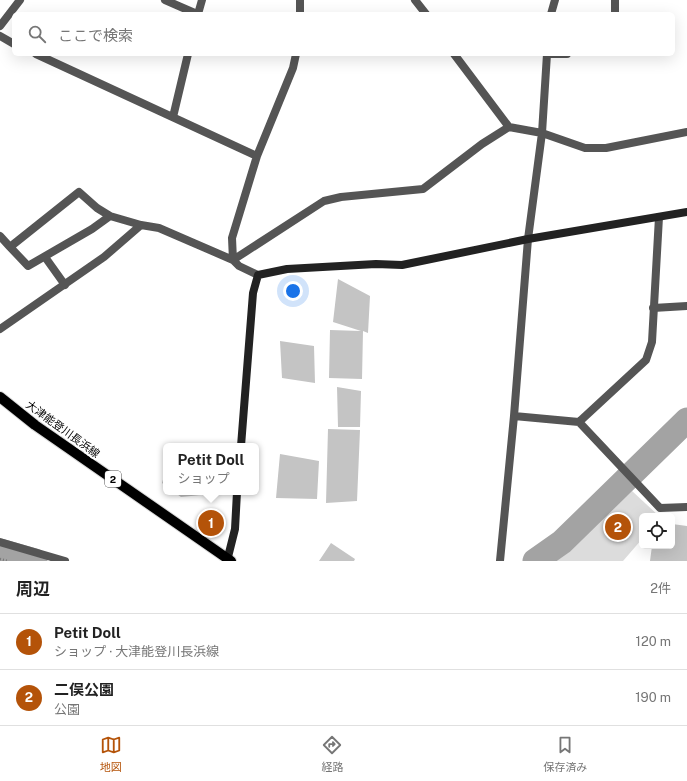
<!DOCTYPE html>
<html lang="ja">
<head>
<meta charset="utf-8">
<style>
	body { margin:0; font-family:"Public Sans","Noto Sans JP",sans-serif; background:#f2f2f2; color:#222 }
	.controls { position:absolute; right:12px; bottom:12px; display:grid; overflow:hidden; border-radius:6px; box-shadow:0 4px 16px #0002 }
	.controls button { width:36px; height:36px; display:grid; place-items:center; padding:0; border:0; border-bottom:1px solid #e0e0e0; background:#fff; color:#222; font:20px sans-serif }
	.you { position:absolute; left:293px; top:291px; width:14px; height:14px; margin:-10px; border:3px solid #fff; border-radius:50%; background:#1a73e8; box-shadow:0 0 0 6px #1a73e833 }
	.badge { display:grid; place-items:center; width:26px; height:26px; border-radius:50%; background:#b45309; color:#fff; font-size:13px; font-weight:700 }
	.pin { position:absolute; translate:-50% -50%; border:2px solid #fff; box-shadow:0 1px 4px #0006 }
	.popup { position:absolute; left:163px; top:443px; width:96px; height:52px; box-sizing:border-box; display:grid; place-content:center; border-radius:6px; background:#fff; filter:drop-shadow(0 1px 3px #0005); font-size:13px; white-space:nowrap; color:#767676 }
	.popup b { font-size:15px; color:#222 }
	.popup::after { content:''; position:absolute; left:50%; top:100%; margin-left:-8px; border:8px solid transparent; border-top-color:#fff }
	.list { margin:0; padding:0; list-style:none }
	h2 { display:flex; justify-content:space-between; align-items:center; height:52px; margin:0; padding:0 16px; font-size:17px }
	h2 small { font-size:13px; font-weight:400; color:#767676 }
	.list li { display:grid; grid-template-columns:26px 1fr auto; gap:12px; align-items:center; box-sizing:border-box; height:56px; padding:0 16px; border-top:1px solid #e0e0e0 }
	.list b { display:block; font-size:15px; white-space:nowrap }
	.list p { margin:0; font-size:13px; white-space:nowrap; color:#767676 }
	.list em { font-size:13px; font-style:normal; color:#767676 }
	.icon { flex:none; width:22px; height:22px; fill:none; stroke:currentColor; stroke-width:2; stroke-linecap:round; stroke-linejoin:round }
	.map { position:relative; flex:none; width:687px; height:561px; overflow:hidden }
	.search { position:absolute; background:#fff; box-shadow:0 4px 16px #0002; left:12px; right:12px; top:12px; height:44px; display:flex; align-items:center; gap:10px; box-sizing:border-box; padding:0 14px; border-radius:6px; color:#767676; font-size:15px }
	.sheet { height:164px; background:#fff }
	nav { display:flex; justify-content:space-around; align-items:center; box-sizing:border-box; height:56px; border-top:1px solid #e0e0e0; background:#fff; font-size:11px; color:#767676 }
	nav a { display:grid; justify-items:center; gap:2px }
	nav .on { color:#b45309 }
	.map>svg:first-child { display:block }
</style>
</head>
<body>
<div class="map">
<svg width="687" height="561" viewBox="0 0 687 561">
	<rect width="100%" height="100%" fill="#fff"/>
	<path fill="#dcdcdc" d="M632,491L659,516H642V539L623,561H552L582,538Z"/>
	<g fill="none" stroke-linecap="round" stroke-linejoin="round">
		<path stroke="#a3a3a3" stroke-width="25" d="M0,551L35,561
			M535,561L562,542L687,420"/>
	</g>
	<path fill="#c4c4c4" d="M338,279L370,296L368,333L363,331L362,379L329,378L330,330L361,331L333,322Z
		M280,341L314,346L315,383L282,378Z
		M337,387L361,391L360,427H338Z
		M328,429L360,430L357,501L326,503Z
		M280,454L319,461L317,499L276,498Z
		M166,469V486L162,483Z
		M174,492H210L211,494L181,497Z
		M672,524L687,526V561H650L652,546H672Z
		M331,543L355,559L354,561H319Z"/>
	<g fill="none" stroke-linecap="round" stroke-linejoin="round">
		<defs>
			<path id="primary" d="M0,397L35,425L231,561"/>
		</defs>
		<use href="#primary" stroke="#dbdbdb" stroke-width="12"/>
		<path stroke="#777" stroke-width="2.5" stroke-dasharray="1 2" stroke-linecap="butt" d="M0,559L8,561"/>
		<path stroke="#555" stroke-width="8" d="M165,0L197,14
			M300,0V14
			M415,0L426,14
			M615,0V14
			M198,14L202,0
			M551,14L555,0
			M0,26L20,0
			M0,36L14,44
			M36,54L257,156
			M454,54L509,127L542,133L585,148H606L687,132
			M547,54H567
			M173,117L188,54
			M110,216L97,208L79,192L10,247L28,266L92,229L110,216L141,225
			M0,236L10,247
			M45,257L65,285
			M258,275L239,266L233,260L232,238L257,156L293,68L296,54
			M653,308L687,306
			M0,329L104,257L141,225L159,228L233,260L324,201L341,197L423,189L482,144L509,127
			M514,416L579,422L660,508L687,507
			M579,422L646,360L652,342L659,217
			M0,542L65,561
			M500,561L514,416L528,239L542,133L547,54"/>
		<path stroke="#222" stroke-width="8" d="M241,446L253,293L258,275L287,269L376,264L402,265L528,239L687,212
			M227,561L235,529L237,492"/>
		<use href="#primary" stroke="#000" stroke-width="10"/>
	</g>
	<g text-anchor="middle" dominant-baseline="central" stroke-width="4" stroke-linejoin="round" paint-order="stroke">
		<rect fill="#fff" stroke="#4c4c4c" stroke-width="1" x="105" y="471" width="16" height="16" rx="3"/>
		<g font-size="10" font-weight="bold" fill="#000">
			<text x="113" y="479">2</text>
		</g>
		<g font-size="11" fill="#000" stroke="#fff">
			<text transform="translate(63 429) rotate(36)">大津能登川長浜線</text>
		</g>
	</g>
</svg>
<div class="controls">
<button><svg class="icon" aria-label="locate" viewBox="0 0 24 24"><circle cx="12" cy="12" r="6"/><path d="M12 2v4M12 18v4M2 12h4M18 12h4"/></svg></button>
</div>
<div class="you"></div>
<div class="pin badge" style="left:211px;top:523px">1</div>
<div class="popup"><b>Petit Doll</b>ショップ</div>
<div class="pin badge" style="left:618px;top:527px">2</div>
<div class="search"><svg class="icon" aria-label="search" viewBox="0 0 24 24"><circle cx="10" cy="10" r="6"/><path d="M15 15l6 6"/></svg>ここで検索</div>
</div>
<section class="sheet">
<h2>周辺<small>2件</small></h2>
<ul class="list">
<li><span class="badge">1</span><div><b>Petit Doll</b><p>ショップ · 大津能登川長浜線</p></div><em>120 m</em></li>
<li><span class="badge">2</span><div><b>二俣公園</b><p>公園</p></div><em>190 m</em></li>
</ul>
</section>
<nav>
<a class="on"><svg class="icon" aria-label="map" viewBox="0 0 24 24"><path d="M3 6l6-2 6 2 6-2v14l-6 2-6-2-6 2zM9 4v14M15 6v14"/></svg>地図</a>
<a><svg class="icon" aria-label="directions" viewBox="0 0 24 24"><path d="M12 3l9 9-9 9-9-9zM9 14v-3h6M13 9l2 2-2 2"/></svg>経路</a>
<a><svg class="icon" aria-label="saved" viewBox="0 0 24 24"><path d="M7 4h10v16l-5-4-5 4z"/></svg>保存済み</a>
</nav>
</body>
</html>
